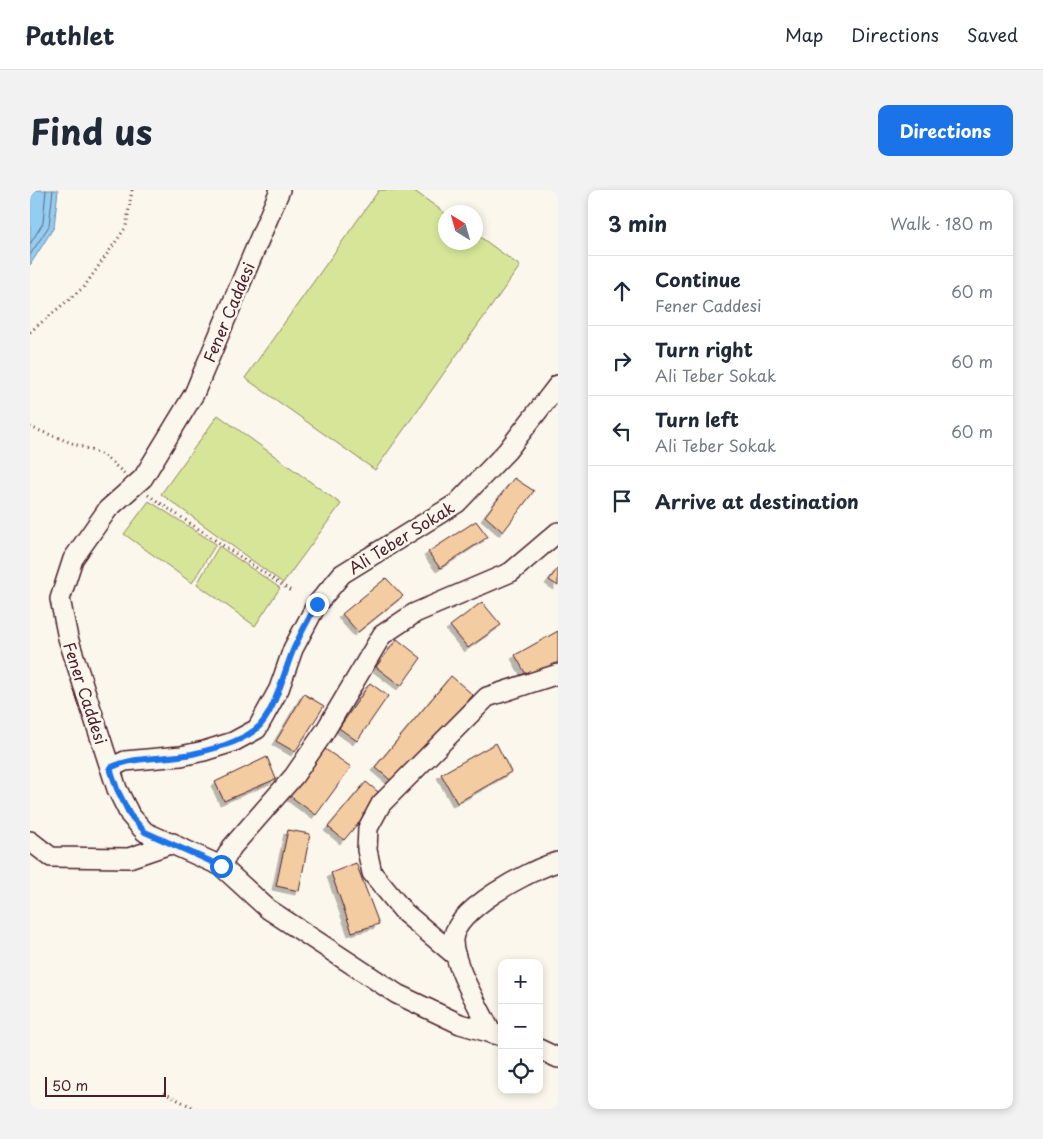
<!DOCTYPE html>
<html lang="en">
<head>
<meta charset="utf-8">
<style>
	body { margin:0; font-family:"Playpen Sans",sans-serif; background:#f2f2f3; color:#1f2937 }
	.controls { position:absolute; right:15px; bottom:15px; display:grid; overflow:hidden; border-radius:10px; box-shadow:0 2px 8px #0003 }
	.controls button { width:45px; height:45px; display:grid; place-items:center; padding:0; border:0; border-bottom:1px solid #e0e1e3; background:#fff; color:#1f2937; font:25px sans-serif }
	.compass { position:absolute; left:408px; top:15px; width:45px; height:45px; border-radius:50%; background:#fff; box-shadow:0 2px 8px #0003; rotate:323deg }
	.scale { position:absolute; left:15px; bottom:12px; width:121px; box-sizing:border-box; padding-left:5px; border:2px solid #4a1f2b; border-top:0; font-size:14px; line-height:18px; white-space:nowrap; color:#4a1f2b; -webkit-text-stroke:4px #fbf7ec; paint-order:stroke }
	.stop { position:absolute; width:15px; height:15px; margin:-11px; border:4px solid #1a73e8; border-radius:50%; background:#fff }
	.stop.end { background:#1a73e8; border-color:#fff; box-shadow:0 1px 5px #0008 }
	.list { margin:0; padding:0; list-style:none }
	h2 { display:flex; justify-content:space-between; align-items:center; height:65px; margin:0; padding:0 20px; font-size:21px }
	h2 small { font-size:16px; font-weight:400; color:#747a83 }
	.list li { display:grid; grid-template-columns:32px 1fr auto; gap:15px; align-items:center; box-sizing:border-box; height:70px; padding:0 20px; border-top:1px solid #e0e1e3 }
	.list b { display:block; font-size:19px; white-space:nowrap }
	.list p { margin:0; font-size:16px; white-space:nowrap; color:#747a83 }
	.list em { font-size:16px; font-style:normal; color:#747a83 }
	.icon { flex:none; width:28px; height:28px; fill:none; stroke:currentColor; stroke-width:2; stroke-linecap:round; stroke-linejoin:round }
	.map { position:relative; flex:none; width:528px; height:919px; overflow:hidden; border-radius:10px }
	header { display:flex; align-items:center; gap:30px; box-sizing:border-box; height:70px; padding:0 25px; background:#fff; border-bottom:1px solid #e0e1e3 }
	header strong { font-size:24px }
	nav { display:flex; gap:28px; margin-inline-start:auto; font-size:18px }
	.intro { display:flex; align-items:center; justify-content:space-between; box-sizing:border-box; height:120px; padding:0 30px }
	h1 { margin:0; font-size:35px }
	.button { padding:12px 22px; border-radius:10px; background:#1a73e8; color:#fff; font-size:18px; font-weight:700 }
	main { display:flex; gap:30px; padding:0 30px }
	aside { flex:1; background:#fff; border-radius:10px; box-shadow:0 2px 8px #0003 }
	.map>svg:first-child { display:block }
</style>
</head>
<body>
<header>
<strong>Pathlet</strong>
<nav><a>Map</a><a>Directions</a><a>Saved</a></nav>
</header>
<div class="intro"><h1>Find us</h1><a class="button">Directions</a></div>
<main>
<div class="map">
<svg width="528" height="919" viewBox="0 0 528 919">
	<defs>
		<filter id="shadow"><feDropShadow dx="-4" dy="4" stdDeviation="0" flood-color="#0004"/></filter>
	</defs>
	<rect width="100%" height="100%" fill="#fbf7ec"/>
	<filter id="ink" filterUnits="userSpaceOnUse"><feTurbulence type="fractalNoise" baseFrequency=".02" numOctaves="2"/><feDisplacementMap in="SourceGraphic" scale="10" xChannelSelector="R" yChannelSelector="G"/><feConvolveMatrix kernelMatrix="1 2 1 2 8 2 1 2 1" color-interpolation-filters="sRGB"/></filter>
	<g filter="url(#ink)">
		<path fill="#d6e598" stroke="#908262" d="M349,0H383L415,23L416,52H446V44L490,76L345,280L215,188Z
			M188,225L311,314L253,393L131,304Z
			M119,311L186,354L162,393L94,344Z
			M189,356L250,398L225,436L167,394Z"/>
		<path fill="#92cdf2" stroke="#7587a2" d="M0,0H28L24,37L0,75Z"/>
		<g fill="none" stroke-linecap="round" stroke-linejoin="round">
			<path stroke="#67657b" stroke-width="1" d="M0,54L13,33L16,0
				M0,65L19,36L23,0"/>
		</g>
		<path fill="#f3cca2" stroke="#4a1f2b" filter="url(#shadow)" d="M484,288L504,301L473,342L455,326Z
			M446,331L458,347L410,378L398,362Z
			M528,378V396L519,390Z
			M356,388L373,406L328,442L312,424Z
			M452,412L471,435L438,458L420,436Z
			M528,441V472L498,488L485,465Z
			M367,449L391,468L371,496L346,477Z
			M421,486L443,505L365,594L345,577Z
			M340,493L358,506L327,551L309,538Z
			M274,504L294,516L265,562L246,551Z
			M466,553L481,582L427,613L411,584Z
			M295,559L321,577L286,625L260,606Z
			M237,567L246,589L194,611L185,592Z
			M336,592L352,605L314,650L298,637Z
			M258,640L280,644L269,701L246,696Z
			M326,673L349,734L322,742L301,683Z"/>
		<g fill="none" stroke-linecap="round" stroke-linejoin="round">
			<defs>
				<path id="minor" d="M250,0L164,204L113,288L78,319L43,369L30,409L38,448L87,599L100,625L115,642L191,676L238,719L367,804L430,834L472,846
					M80,578L95,571L151,566L174,561L203,552L227,539L249,499L263,459L287,414L312,384L427,313L477,261L528,195
					M0,651L21,667L99,668L143,653
					M191,676L202,657L264,586L295,541L352,445L385,423L481,382L528,342
					M426,766L375,723L342,683L337,660L338,638L351,614L457,507L528,484
					M462,844C451,821 424,776 423,752C421,721 501,679 528,672
					M509,859L528,868"/>
			</defs>
			<use href="#minor" stroke="#4a1f2b" stroke-width="22"/>
			<path stroke="#4a1f2b" stroke-width="3" stroke-dasharray="1 4" stroke-linecap="butt" d="M0,142L54,97L96,37L102,0
				M0,237L73,265L95,284
				M118,305L261,401
				M134,903L166,919"/>
			<use href="#minor" stroke="#fbf7ec" stroke-width="19"/>
		</g>
	</g>
	<g fill="none" stroke-linecap="round" stroke-linejoin="round" filter="url(#ink)">
		<path stroke="#1a73e8" stroke-width="6" d="M191,676L115,642L100,625L87,599L80,578C106,565 134,570 162,564C183,559 208,553 225,540C245,525 254,480 264,458C271,443 279,428 287,414"/>
	</g>
	<g text-anchor="middle" dominant-baseline="central" stroke-width="5" stroke-linejoin="round" paint-order="stroke">
		<g font-size="16" fill="#4a1f2b" stroke="#fbf7ec">
			<text transform="translate(198 122) rotate(-67)">Fener Caddesi</text>
			<text transform="translate(371 347) rotate(-32)">Ali Teber Sokak</text>
			<text transform="translate(56 503) rotate(72)">Fener Caddesi</text>
		</g>
	</g>
</svg>
<div class="controls">
<button>+</button>
<button>−</button>
<button><svg class="icon" aria-label="locate" viewBox="0 0 24 24"><circle cx="12" cy="12" r="6"/><path d="M12 2v4M12 18v4M2 12h4M18 12h4"/></svg></button>
</div>
<svg class="compass" viewBox="-18 -18 36 36"><path d="M0-13l5 13h-10z" fill="#e53935"/><path d="M0 13l5-13h-10z" fill="#747a83"/></svg>
<div class="scale">50 m</div>
<div class="stop" style="left:191px;top:676px"></div>
<div class="stop end" style="left:287px;top:414px"></div>
</div>
<aside>
<h2>3 min<small>Walk · 180 m</small></h2>
<ul class="list">
<li><svg class="icon" aria-label="ahead" viewBox="0 0 24 24"><path d="M12 20V5M6 11l6-6 6 6"/></svg><div><b>Continue</b><p>Fener Caddesi</p></div><em>60 m</em></li>
<li><svg class="icon" aria-label="right" viewBox="0 0 24 24"><path d="M7 20v-9h11M14 6l5 5-5 5"/></svg><div><b>Turn right</b><p>Ali Teber Sokak</p></div><em>60 m</em></li>
<li><svg class="icon" aria-label="left" viewBox="0 0 24 24"><path d="M17 20v-9H6M10 6l-5 5 5 5"/></svg><div><b>Turn left</b><p>Ali Teber Sokak</p></div><em>60 m</em></li>
<li><svg class="icon" aria-label="arrive" viewBox="0 0 24 24"><path d="M6 21V4h12l-3 4 3 4H6"/></svg><div><b>Arrive at destination</b></div></li>
</ul>
</aside>
</main>
</body>
</html>
